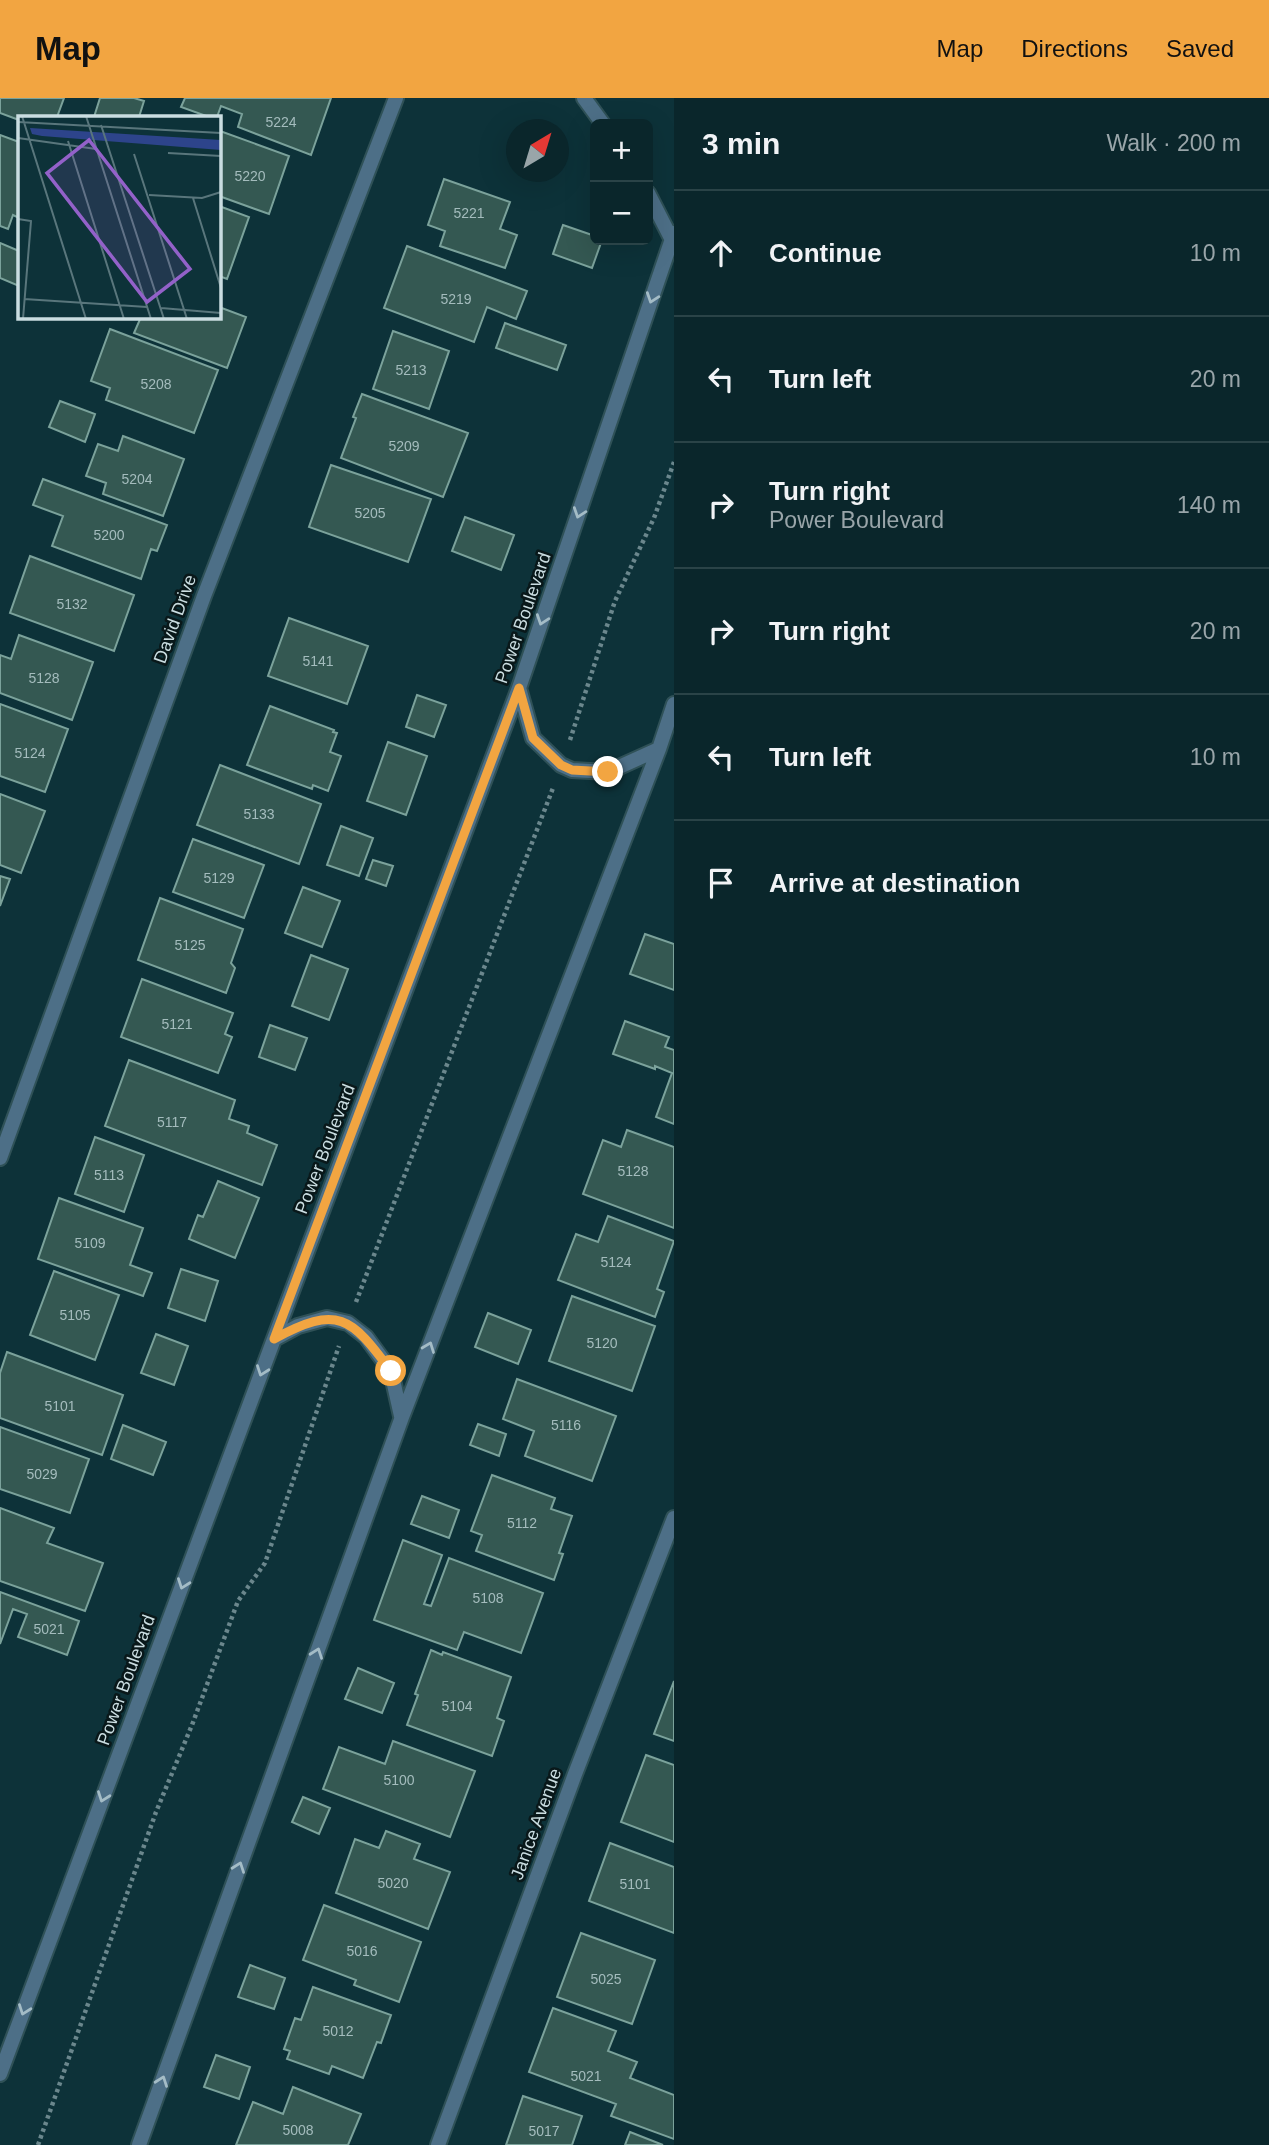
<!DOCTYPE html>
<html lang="en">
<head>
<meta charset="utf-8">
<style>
	body { margin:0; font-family:Arial,sans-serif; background:#183237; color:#f1f3f6 }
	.controls { position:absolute; right:21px; top:21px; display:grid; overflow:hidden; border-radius:10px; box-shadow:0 7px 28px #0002 }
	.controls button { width:63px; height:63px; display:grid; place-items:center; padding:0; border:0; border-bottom:2px solid #2a4347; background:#0a262b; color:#f1f3f6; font:35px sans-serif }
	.compass { position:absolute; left:506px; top:21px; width:63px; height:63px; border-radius:50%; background:#0a262b; box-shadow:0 7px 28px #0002; rotate:38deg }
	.stop { position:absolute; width:21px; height:21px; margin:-16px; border:5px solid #f2a541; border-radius:50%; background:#fff }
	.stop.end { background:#f2a541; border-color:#fff; box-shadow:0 2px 7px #0008 }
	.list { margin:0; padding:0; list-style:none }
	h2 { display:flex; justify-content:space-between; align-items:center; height:91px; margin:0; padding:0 28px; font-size:30px }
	h2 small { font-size:23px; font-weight:400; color:#99a5a9 }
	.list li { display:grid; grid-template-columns:46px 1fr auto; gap:21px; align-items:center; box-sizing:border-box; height:126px; padding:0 28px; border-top:2px solid #2a4347 }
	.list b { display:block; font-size:26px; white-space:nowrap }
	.list p { margin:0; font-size:23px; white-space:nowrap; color:#99a5a9 }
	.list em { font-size:23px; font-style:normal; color:#99a5a9 }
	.icon { flex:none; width:38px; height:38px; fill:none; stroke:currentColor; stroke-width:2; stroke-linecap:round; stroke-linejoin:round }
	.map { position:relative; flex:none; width:674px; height:2047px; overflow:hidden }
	header { display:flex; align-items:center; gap:42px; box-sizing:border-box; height:98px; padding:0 35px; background:#f2a541; color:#111 }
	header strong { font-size:33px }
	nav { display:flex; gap:38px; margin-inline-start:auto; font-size:24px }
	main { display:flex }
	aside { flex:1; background:#0a262b }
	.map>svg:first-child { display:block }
</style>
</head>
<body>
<header>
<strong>Map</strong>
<nav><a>Map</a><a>Directions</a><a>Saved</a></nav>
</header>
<main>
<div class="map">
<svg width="674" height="2047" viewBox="0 0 674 2047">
	<rect width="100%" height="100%" fill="#0d3239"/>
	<path fill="#345852" stroke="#7ba29b" stroke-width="2" d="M0,0H64L57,19H19V22L0,15Z
		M100,0H134L144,3L139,19H94Z
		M185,0H331L311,57L238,29L242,16L221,8L217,19H209L181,9Z
		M220,33L289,58L269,116L219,98V38Z
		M0,37L19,44V120L13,117L8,131L0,128Z
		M444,81L510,104L500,131L517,137L505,170L440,148L445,133L428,127Z
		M219,108L249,119L227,181L219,178Z
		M563,127L595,138V142H602L592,170L553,156Z
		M0,145L19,153V188L0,180Z
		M407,148L527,193L516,221L487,209L474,244L384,210Z
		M219,209L246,219L227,270L134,235L141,219H219Z
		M505,225L566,247L557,272L496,250Z
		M110,231L218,272L194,335L106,302L110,290L91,283Z
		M393,233L449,253L429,311L373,291Z
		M362,296L468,335L443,399L341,360L356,320L353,319Z
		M60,303L95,316L85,344L49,329Z
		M123,338L184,361L163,418L103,396L106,385L86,378L98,346L118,353Z
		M331,367L431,401L408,464L309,429Z
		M43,381L167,427L157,453L151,451L141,481L52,448L63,418L33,407Z
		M465,419L514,437L501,472L452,453Z
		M30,458L134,497L114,553L10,515Z
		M289,520L368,548L347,606L268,578Z
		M19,537L93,564L72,622L0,595V557L11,561Z
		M417,597L446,607L434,639L406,629Z
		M0,606L68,631L45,694L0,678Z
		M270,608L334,632L333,634L337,635L330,654L341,658L328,693L313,687L312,691L247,667Z
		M388,644L427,658L406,717L367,703Z
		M220,667L321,706L299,766L197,727Z
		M0,696L45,713L21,775L0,767Z
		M341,728L373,740L359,778L327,767Z
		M193,741L264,767L244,820L173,794Z
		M373,762L393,768L386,788L366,781Z
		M0,778L10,781L0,808Z
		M303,789L340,803L322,849L285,835Z
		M160,800L243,831L231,865L235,870L226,895L138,862Z
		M645,836L674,846V892L630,876Z
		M311,857L348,871L329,922L292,908Z
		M142,881L233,915L225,936L232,939L218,975L121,939Z
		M625,923L669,939L665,949L674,952V1026L656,1019L672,975L655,968V971L613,956Z
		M270,927L307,940L295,972L259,959Z
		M129,962L235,1002L229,1021L249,1028L247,1035L277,1047L262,1087L105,1028Z
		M627,1032L674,1049V1130L583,1096L603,1042L621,1049Z
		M95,1039L144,1057L124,1114L75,1096Z
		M218,1083L259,1100L235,1160L189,1141L198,1117L203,1119Z
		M59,1100L143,1130L130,1167L152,1175L143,1198L38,1161Z
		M608,1118L674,1143L657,1191L664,1194L655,1219L558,1182L576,1136L598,1144Z
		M181,1171L218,1183L205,1223L168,1210Z
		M54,1173L119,1197L95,1262L30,1237Z
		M572,1198L655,1228L632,1293L549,1263Z
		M488,1215L531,1232L518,1266L475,1249Z
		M156,1236L188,1248L174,1287L141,1275Z
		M7,1254L123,1297L102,1357L0,1320V1275Z
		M517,1281L616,1318L592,1383L525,1358L534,1333L503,1321Z
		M478,1326L506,1336L499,1358L470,1347Z
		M123,1327L166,1344L153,1377L111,1361Z
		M0,1329L89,1361L70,1415L0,1391Z
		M492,1377L555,1400L551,1411L572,1418L559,1455L563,1456L554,1482L476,1453L482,1437L471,1433Z
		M422,1398L459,1412L449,1440L411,1426Z
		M0,1410L54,1430L47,1445L103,1465L85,1513L0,1483Z
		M403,1442L442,1457L424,1506L431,1508L449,1460L543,1495L521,1555L464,1534L457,1552L374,1522Z
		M0,1494L79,1523L67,1557L18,1539L27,1516L13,1511L0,1546Z
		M431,1552L442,1557L443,1554L511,1579L497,1620L504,1623L492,1658L407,1627L418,1597L415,1596Z
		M358,1570L394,1585L382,1615L345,1601Z
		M674,1583V1643L654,1636Z
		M393,1643L475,1673L450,1739L323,1691L339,1649L385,1666Z
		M646,1657L674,1667V1744L621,1724Z
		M303,1699L330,1710L319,1736L292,1724Z
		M386,1733L420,1746L414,1761L450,1774L428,1831L336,1795L355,1741L379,1750Z
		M610,1745L674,1769V1835L589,1803Z
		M324,1807L421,1844L399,1904L354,1887L356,1882L303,1862Z
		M581,1835L655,1862L632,1926L557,1899Z
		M250,1867L285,1880L274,1911L238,1899Z
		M313,1889L391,1917L381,1945L377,1944L363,1980L332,1968L329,1976L287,1961L290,1953L284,1951L295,1920L301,1922Z
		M553,1910L616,1933L608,1953L637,1964L630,1980L674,1997V2041L611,2018L616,2006L529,1974Z
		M216,1957L250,1969L239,2001L204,1989Z
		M293,1989L361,2016L348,2047H236L253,2004L283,2016Z
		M523,1998L582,2018L572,2047H506Z
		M630,2034L663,2047H625Z"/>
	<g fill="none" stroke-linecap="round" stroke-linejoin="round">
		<defs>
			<path id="minor" d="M0,1060L204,498L396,0
				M438,2047L575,1676L674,1420"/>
			<path id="tertiary" d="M584,0L603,26
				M648,95L672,142
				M519,590L533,640L561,667L572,672L608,674L659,651
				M274,1241L298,1228L327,1220L348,1225L366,1239L391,1273L401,1318
				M0,1976L274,1241L519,590L674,135
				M139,2047L402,1319L659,651L674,606"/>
		</defs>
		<use href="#minor" stroke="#2f5157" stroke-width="18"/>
		<use href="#tertiary" stroke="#2f5157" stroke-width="18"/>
		<path stroke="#6b878d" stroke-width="4.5" stroke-dasharray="3.5 3.5" stroke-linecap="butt" d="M570,642L615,503L654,420L674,364
			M356,1204L553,690
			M38,2047L156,1714L192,1627L238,1503L265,1465L339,1248"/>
		<use href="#minor" stroke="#4d6f87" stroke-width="14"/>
		<use href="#tertiary" stroke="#4d6f87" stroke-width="14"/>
	</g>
	<defs><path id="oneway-chevron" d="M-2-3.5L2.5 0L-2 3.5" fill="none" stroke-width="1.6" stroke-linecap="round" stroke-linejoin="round" transform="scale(1.75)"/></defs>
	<g stroke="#a4bcc6">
		<use href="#oneway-chevron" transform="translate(652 200) rotate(109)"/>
		<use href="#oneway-chevron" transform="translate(579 415) rotate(109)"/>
		<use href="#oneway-chevron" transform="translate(542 522) rotate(109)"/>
		<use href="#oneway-chevron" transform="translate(429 1249) rotate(-69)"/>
		<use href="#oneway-chevron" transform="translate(262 1273) rotate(110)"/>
		<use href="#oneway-chevron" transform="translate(183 1486) rotate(110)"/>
		<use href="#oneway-chevron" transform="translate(317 1555) rotate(-70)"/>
		<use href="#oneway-chevron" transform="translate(103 1699) rotate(110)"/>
		<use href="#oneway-chevron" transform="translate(239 1769) rotate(-70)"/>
		<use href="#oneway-chevron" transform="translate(24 1912) rotate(110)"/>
		<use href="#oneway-chevron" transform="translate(162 1983) rotate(-70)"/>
	</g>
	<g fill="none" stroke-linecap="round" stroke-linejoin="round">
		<path stroke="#f2a541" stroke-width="9" d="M391,1273C351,1219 338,1206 274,1241L519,590L533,640L561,667L572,672L608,674"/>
	</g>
	<g text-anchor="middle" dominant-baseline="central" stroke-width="5" stroke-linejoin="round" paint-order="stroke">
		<g font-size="14" fill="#a4bcbd">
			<text x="281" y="24">5224</text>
			<text x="250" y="78">5220</text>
			<text x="469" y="115">5221</text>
			<text x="456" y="201">5219</text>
			<text x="411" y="272">5213</text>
			<text x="156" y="286">5208</text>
			<text x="404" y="348">5209</text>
			<text x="137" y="381">5204</text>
			<text x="370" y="415">5205</text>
			<text x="109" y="437">5200</text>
			<text x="72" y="506">5132</text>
			<text x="318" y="563">5141</text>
			<text x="44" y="580">5128</text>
			<text x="30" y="655">5124</text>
			<text x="259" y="716">5133</text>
			<text x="219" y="780">5129</text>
			<text x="190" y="847">5125</text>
			<text x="177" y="926">5121</text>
			<text x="172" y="1024">5117</text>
			<text x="633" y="1073">5128</text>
			<text x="109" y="1077">5113</text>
			<text x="90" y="1145">5109</text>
			<text x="616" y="1164">5124</text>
			<text x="75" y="1217">5105</text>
			<text x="602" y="1245">5120</text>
			<text x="60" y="1308">5101</text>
			<text x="566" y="1327">5116</text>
			<text x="42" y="1376">5029</text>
			<text x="522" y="1425">5112</text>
			<text x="488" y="1500">5108</text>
			<text x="49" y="1531">5021</text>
			<text x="457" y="1608">5104</text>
			<text x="399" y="1682">5100</text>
			<text x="393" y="1785">5020</text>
			<text x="635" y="1786">5101</text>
			<text x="362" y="1853">5016</text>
			<text x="606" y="1881">5025</text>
			<text x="338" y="1933">5012</text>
			<text x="586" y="1978">5021</text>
			<text x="298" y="2032">5008</text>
			<text x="544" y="2033">5017</text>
		</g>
		<g font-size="18" fill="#cadde1" stroke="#09181a">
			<text transform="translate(523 520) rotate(-71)">Power Boulevard</text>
			<text transform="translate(175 521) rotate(-70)">David Drive</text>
			<text transform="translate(325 1051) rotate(-69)">Power Boulevard</text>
			<text transform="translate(126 1582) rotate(-70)">Power Boulevard</text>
			<text transform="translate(536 1726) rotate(-70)">Janice Avenue</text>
		</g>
	</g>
	<g transform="translate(18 18)">
		<rect width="203" height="203" fill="#0d3239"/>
		<path d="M12,12L203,24V34L24,20L14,18Z" fill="#2d448b"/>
		<path fill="none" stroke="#59767c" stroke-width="2" d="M4,0L68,203M68,0L133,203M0,6L203,17M83,9L146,203M0,22L78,33M50,25L106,203M150,37L203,40M116,38L169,203M131,79L184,82L203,76M175,82L203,172M0,103L13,105L5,203M6,183L129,191M143,192L203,197"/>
		<path fill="#9361c9" fill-opacity="0.15" stroke="#9361c9" stroke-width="3.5" d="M71,24L172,153L129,186L29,57Z"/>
		<rect width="203" height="203" fill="none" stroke="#cadde1" stroke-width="3.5"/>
	</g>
</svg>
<div class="controls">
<button>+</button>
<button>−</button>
</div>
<svg class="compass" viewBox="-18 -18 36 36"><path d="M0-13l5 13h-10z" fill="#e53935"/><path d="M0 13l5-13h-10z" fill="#99a5a9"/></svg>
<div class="stop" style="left:391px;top:1273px"></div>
<div class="stop end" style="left:608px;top:674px"></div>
</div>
<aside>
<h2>3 min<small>Walk · 200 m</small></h2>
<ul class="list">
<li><svg class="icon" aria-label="ahead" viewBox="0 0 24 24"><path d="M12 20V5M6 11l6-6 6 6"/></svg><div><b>Continue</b></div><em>10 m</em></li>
<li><svg class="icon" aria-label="left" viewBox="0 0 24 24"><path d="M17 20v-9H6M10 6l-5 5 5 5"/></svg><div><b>Turn left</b></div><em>20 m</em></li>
<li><svg class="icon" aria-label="right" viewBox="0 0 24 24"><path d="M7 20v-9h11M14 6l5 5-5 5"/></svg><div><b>Turn right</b><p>Power Boulevard</p></div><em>140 m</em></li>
<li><svg class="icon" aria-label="right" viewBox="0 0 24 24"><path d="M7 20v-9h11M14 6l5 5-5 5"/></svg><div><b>Turn right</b></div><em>20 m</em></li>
<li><svg class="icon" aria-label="left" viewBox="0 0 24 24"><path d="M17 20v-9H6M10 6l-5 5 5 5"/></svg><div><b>Turn left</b></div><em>10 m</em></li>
<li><svg class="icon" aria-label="arrive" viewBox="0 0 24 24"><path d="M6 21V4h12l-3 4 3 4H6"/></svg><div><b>Arrive at destination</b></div></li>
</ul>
</aside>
</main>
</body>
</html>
